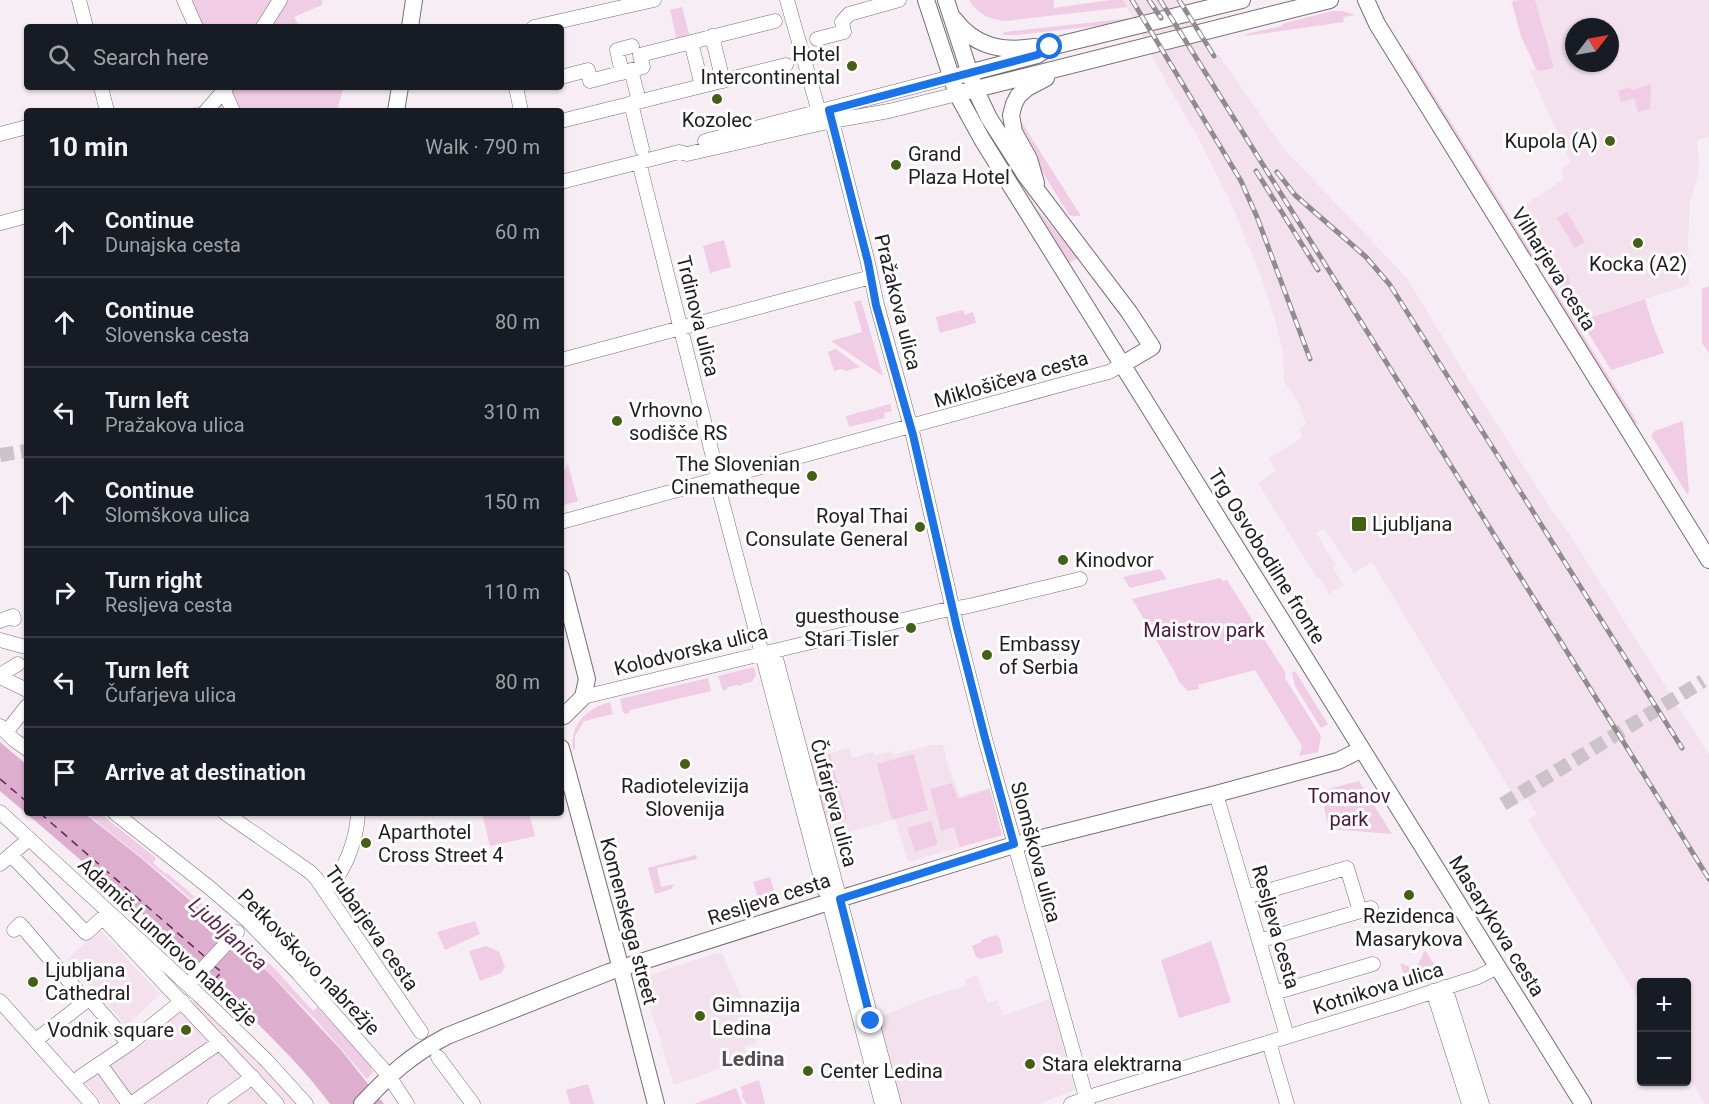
<!DOCTYPE html>
<html lang="en">
<head>
<meta charset="utf-8">
<style>
	body { margin:0; font-family:Roboto,sans-serif; background:#242831; color:#f1f3f6 }
	.controls { position:absolute; right:18px; bottom:18px; display:grid; overflow:hidden; border-radius:6px; box-shadow:0 2px 4px #0004 }
	.controls button { width:54px; height:54px; display:grid; place-items:center; padding:0; border:0; border-bottom:2px solid #363941; background:#171b24; color:#f1f3f6; font:30px sans-serif }
	.compass { position:absolute; left:1565px; top:18px; width:54px; height:54px; border-radius:50%; background:#171b24; box-shadow:0 2px 4px #0004; rotate:59deg }
	.stop { position:absolute; width:18px; height:18px; margin:-14px; border:4px solid #1a73e8; border-radius:50%; background:#fff }
	.stop.end { background:#1a73e8; border-color:#fff; box-shadow:0 2px 6px #0008 }
	.list { margin:0; padding:0; list-style:none }
	h2 { display:flex; justify-content:space-between; align-items:center; height:78px; margin:0; padding:0 24px; font-size:26px }
	h2 small { font-size:20px; font-weight:400; color:#9ea1a6 }
	.list li { display:grid; grid-template-columns:39px 1fr auto; gap:18px; align-items:center; box-sizing:border-box; height:90px; padding:0 24px; border-top:2px solid #363941 }
	.list b { display:block; font-size:22px; white-space:nowrap }
	.list p { margin:0; font-size:20px; white-space:nowrap; color:#9ea1a6 }
	.list em { font-size:20px; font-style:normal; color:#9ea1a6 }
	.icon { flex:none; width:33px; height:33px; fill:none; stroke:currentColor; stroke-width:2; stroke-linecap:round; stroke-linejoin:round }
	.map { position:relative; flex:none; width:1709px; height:1104px; overflow:hidden }
	.search { position:absolute; background:#171b24; box-shadow:0 2px 4px #0004; left:24px; top:24px; width:540px; height:66px; display:flex; align-items:center; gap:15px; box-sizing:border-box; padding:0 21px; border-radius:6px; color:#9ea1a6; font-size:22px }
	.panel { position:absolute; background:#171b24; box-shadow:0 2px 4px #0004; left:24px; top:108px; width:540px; height:708px; border-radius:6px }
	.map>svg:first-child { display:block }
</style>
</head>
<body>
<div class="map">
<svg width="1709" height="1104" viewBox="0 0 1709 1104">
	<rect width="100%" height="100%" fill="#f7edf4"/>
	<path fill="#f3e1ed" fill-rule="evenodd" d="M1123,0H1175L1211,58L1219,55L1283,148L1407,278L1465,374L1554,514L1568,532L1709,755V1104H1705L1687,1074L1686,982H1642L1641,1003L1528,820L1537,814L1527,798L1518,803L1372,562L1354,573L1324,528L1316,533L1336,566L1333,568L1344,585L1329,594L1319,577L1317,578L1258,483L1276,471L1269,458L1303,437L1299,429L1306,423L1298,402L1284,381L1283,353L1274,315L1262,279L1231,203L1195,132L1167,84Z
		M1511,0H1709V137L1697,140L1699,163L1698,175L1690,201L1688,243L1689,285L1625,305L1581,321L1567,299L1513,213L1564,179L1561,169L1571,163L1530,71L1535,68L1521,36ZM1574,27H1610V63H1574Z
		M932,745H943L948,766L960,796L989,788L1002,835L908,862L895,819L828,838L807,760L849,748L852,758L873,752L875,755L891,751L893,755Z
		M99,929L160,994L127,1026L67,960Z
		M717,953H722L746,1008L757,1043L744,1047L748,1058L674,1085L641,978Z
		M977,975L987,1003L997,1000L1003,1016L1050,999L1075,1090L1038,1104H898L875,1019L927,998L967,985L965,979Z
		M196,999L263,1065L300,1104H104L84,1081L187,1007Z"/>
	<path fill="#f0cde4" d="M188,0H322V5L294,17L300,27H200Z
		M969,0H1054V8L1110,0H1123L1127,7L1006,21C990,20 977,14 969,0Z
		M1520,0H1535L1554,68L1539,71L1536,68L1521,36L1512,2Z
		M682,7L690,37L677,41L670,10Z
		M1332,11H1343L1355,15L1343,17L1344,22L1245,36L1246,34L1282,26V24Z
		M1141,17L1123,23L1016,35H1003L1004,32Z
		M1408,53L1540,266V270H1539L1405,55Z
		M1651,84L1650,109L1638,112L1634,98L1621,102L1618,91L1631,87L1632,90Z
		M227,87H341L343,89L337,111H179L204,105Z
		M1015,115L1020,117L1022,123L1081,216H1074L1069,215L1019,134Z
		M981,121L1037,209L1078,258L1068,263L979,122Z
		M1567,212L1585,242L1575,248L1557,218Z
		M724,240L731,267L710,273L703,246Z
		M1562,270L1568,275L1579,318L1553,276Z
		M1551,284L1639,425L1632,421L1548,286Z
		M1709,286V353L1702,343V289Z
		M1645,299L1652,323L1664,353L1611,370L1581,321Z
		M861,300L883,376L831,341L862,332L854,302Z
		M963,310L965,315L973,312L976,323L940,333L936,317Z
		M836,349L860,367L846,371L841,369L834,371L828,352Z
		M890,404L892,411L884,413L885,418L849,427L846,416Z
		M1683,421L1689,492L1687,494L1651,435L1655,431Z
		M568,464L578,501L561,506V476Z
		M1160,569L1167,579L1130,588L1123,577Z
		M1220,578L1223,581L1227,580L1285,672V678L1321,736L1318,752L1299,756L1302,746L1255,670L1198,685L1199,689L1188,691L1179,682L1172,667L1132,599Z
		M754,667L756,676L753,679V681L743,684L741,686L737,685L728,687L726,690L723,691L718,676Z
		M1295,671L1328,724L1321,728L1295,686L1292,673Z
		M708,678L711,691L630,710L629,713L625,714L623,712L620,699Z
		M610,702L613,714L584,721L575,736V749L573,750C570,724 586,709 610,702Z
		M830,754L847,819L824,825L807,760Z
		M914,754L928,810L892,820L877,764Z
		M1359,781L1392,834L1329,829L1320,791Z
		M952,783L958,799L990,789L1002,835L960,847L954,827L941,831L930,789Z
		M86,813H100L156,858L153,863L166,874L167,873L224,922H226L222,926L167,878Z
		M482,813H529L535,836L490,846Z
		M931,821L938,844L915,852L907,828Z
		M696,855L697,859L657,868L661,887L675,884L671,889L655,894L648,868Z
		M770,877L777,900L761,906L753,882Z
		M475,921L480,934L445,950L437,932Z
		M996,935L1000,939L1003,950L1002,953L981,959L976,957L972,946L981,942V940Z
		M1211,941L1231,1002L1179,1018L1161,960Z
		M249,944L276,970L313,1011L317,1007L372,1066L371,1068L373,1072L367,1079L317,1021L245,948Z
		M486,946L499,952L505,967L501,973L480,981L469,951Z
		M1425,950L1437,969L1405,978L1400,963L1416,969Z
		M759,1080L765,1104H747L742,1097L743,1092L740,1087Z
		M588,1084L594,1104H570L566,1090Z
		M736,1088L742,1104H694Z"/>
	<path fill="#ddaece" d="M0,742L27,765V813H84L141,858L215,922L271,975L341,1050L384,1104H330C303,1067 269,1035 237,1003C162,928 81,860 0,791Z"/>
	<g fill="none" stroke-linecap="round" stroke-linejoin="round">
		<path stroke="#602851" stroke-width="1.5" stroke-dasharray="8 6" stroke-linecap="butt" d="M0,779L27,802
			M40,813L204,956
			M214,980L222,972L214,966"/>
		<path stroke="#ccc3c9" stroke-width="14" stroke-dasharray="14 7" stroke-linecap="butt" d="M0,455L27,451
			M1503,804L1703,681"/>
		<defs>
			<path id="minor" d="M79,0L86,27
				M184,0L196,27
				M787,0L819,112
				M263,27L280,0
				M534,27L654,0
				M712,36L723,81
				M817,39L844,32L842,22L849,14L899,0
				M691,42L702,86
				M631,70L639,101
				M622,73L617,50L632,46
				M561,77L588,70L590,81L643,67L640,55L775,21
				M101,87L107,111
				M222,87L233,111
				M516,87L521,111
				M631,103L642,149
				M829,109L868,263L877,305L913,435L957,628L985,739L1088,1104
				M206,111L227,87
				M561,121L786,65
				M0,134L27,127
				M705,141L951,77
				M639,162L715,465L719,479V490L824,890
				M561,182L679,152L687,154L832,121L889,111L957,94
				M1,223L27,216
				M561,360L871,277
				M561,522L1082,379L1109,372L1123,364
				M0,621L13,616L14,619
				M0,640L22,646
				M774,651L894,1104
				M0,675L18,664
				M0,677L27,690
				M583,697L940,611L969,606L1080,579
				M0,726L14,740L27,749
				M7,731L27,706
				M1216,794L1287,1036
				M0,812L199,995L267,1061L306,1104
				M115,813L210,888L247,920L299,974L389,1076L407,1104
				M225,813L310,872L316,878L421,1032
				M11,855L86,933L108,913
				M0,864L29,839
				M325,890C345,874 357,838 358,813
				M1246,897L1347,868L1360,911
				M829,902L882,1104
				M103,918L277,1104
				M14,930L20,924L86,1001L89,998L129,1044
				M1259,941L1371,908
				M188,985L237,932
				M1445,987L1482,1104
				M1433,991L1469,1104
				M1274,993L1373,964
				M0,1001L92,1104
				M36,1040L86,1001
				M1269,1042L1287,1104
				M438,1057L473,1104
				M100,1064L129,1104
				M80,1077L129,1044L182,1001
				M131,1104L220,1042
				M215,1104L253,1077
				M1071,1104L1095,1095L1395,1004L1478,977L1497,967"/>
			<path id="major" d="M926,0L957,94L983,141L1583,1104
				M946,0L975,89L989,118L1026,176L1129,312L1152,347L1123,364
				M1366,0L1377,24L1709,560
				M954,19C975,47 1002,52 1035,47
				M410,27L414,0
				M961,75L1037,55L1050,47L1242,0
				M964,92L1330,0
				M396,111L400,87
				M1036,183L1029,159L1014,132L1011,115L1014,104L1018,96L1027,88L1046,78
				M561,578L587,679L583,697L564,716
				M561,748L624,980L656,1104
				M362,1104C390,1074 411,1055 447,1036L609,972L829,902L1014,845L1216,794L1338,761L1362,749"/>
		</defs>
		<use href="#minor" stroke="#776e74" stroke-width="15"/>
		<use href="#major" stroke="#776e74" stroke-width="18"/>
		<use href="#minor" stroke="#fff" stroke-width="14"/>
		<use href="#major" stroke="#fff" stroke-width="16"/>
		<defs>
			<path id="rail" d="M1132,0L1241,181L1257,217L1310,359
				M1149,0L1161,18
				M1160,0L1709,879
				M1179,0L1214,56
				M1256,171L1318,270
				M1277,172L1295,195L1366,257L1390,285L1682,748"/>
		</defs>
		<use href="#rail" stroke="#918a8f" stroke-width="5"/>
		<use href="#rail" stroke="#fefefe" stroke-width="3" stroke-dasharray="9" stroke-linecap="butt"/>
	</g>
	<g fill="none" stroke-linecap="round" stroke-linejoin="round">
		<path stroke="#1a73e8" stroke-width="8" d="M871,1021L840,899L1014,844L985,738L957,628L913,435L876,305L868,262L829,110L1037,55L1050,47"/>
	</g>
	<g fill="#436114" stroke="#fefefe" stroke-width="2">
		<circle cx="852" cy="66" r="6"/>
		<circle cx="717" cy="99" r="6"/>
		<circle cx="1610" cy="141" r="6"/>
		<circle cx="896" cy="165" r="6"/>
		<circle cx="1638" cy="243" r="6"/>
		<circle cx="617" cy="421" r="6"/>
		<circle cx="812" cy="476" r="6"/>
		<rect x="1351" y="516" width="16" height="16" rx="3"/>
		<circle cx="920" cy="527" r="6"/>
		<circle cx="1063" cy="560" r="6"/>
		<circle cx="911" cy="628" r="6"/>
		<circle cx="987" cy="655" r="6"/>
		<circle cx="685" cy="764" r="6"/>
		<circle cx="366" cy="843" r="6"/>
		<circle cx="1409" cy="895" r="6"/>
		<circle cx="33" cy="982" r="6"/>
		<circle cx="700" cy="1016" r="6"/>
		<circle cx="186" cy="1030" r="6"/>
		<circle cx="1030" cy="1064" r="6"/>
		<circle cx="808" cy="1071" r="6"/>
	</g>
	<g text-anchor="middle" dominant-baseline="central" stroke-width="6" stroke-linejoin="round" paint-order="stroke">
		<g font-size="20" fill="#201c1f" stroke="#fefefe" text-anchor="start">
			<text x="840" y="54" text-anchor="end">Hotel<tspan x="840" dy="23">Intercontinental</tspan></text>
			<text x="717" y="120" text-anchor="middle">Kozolec</text>
			<text x="1598" y="141" text-anchor="end">Kupola (A)</text>
			<text x="908" y="154">Grand<tspan x="908" dy="23">Plaza Hotel</tspan></text>
			<text x="1638" y="264" text-anchor="middle">Kocka (A2)</text>
			<text x="629" y="410">Vrhovno<tspan x="629" dy="23">sodišče RS</tspan></text>
			<text x="800" y="464" text-anchor="end">The Slovenian<tspan x="800" dy="23">Cinematheque</tspan></text>
			<text x="908" y="516" text-anchor="end">Royal Thai<tspan x="908" dy="23">Consulate General</tspan></text>
			<text x="1372" y="524">Ljubljana</text>
			<text x="1075" y="560">Kinodvor</text>
			<text x="899" y="616" text-anchor="end">guesthouse<tspan x="899" dy="23">Stari Tisler</tspan></text>
			<text x="999" y="644">Embassy<tspan x="999" dy="23">of Serbia</tspan></text>
			<text x="685" y="786" text-anchor="middle">Radiotelevizija<tspan x="685" dy="23">Slovenija</tspan></text>
			<text x="378" y="832">Aparthotel<tspan x="378" dy="23">Cross Street 4</tspan></text>
			<text x="1409" y="916" text-anchor="middle">Rezidenca<tspan x="1409" dy="23">Masarykova</tspan></text>
			<text x="45" y="970">Ljubljana<tspan x="45" dy="23">Cathedral</tspan></text>
			<text x="712" y="1005">Gimnazija<tspan x="712" dy="23">Ledina</tspan></text>
			<text x="174" y="1030" text-anchor="end">Vodnik square</text>
			<text x="1042" y="1064">Stara elektrarna</text>
			<text x="820" y="1071">Center Ledina</text>
		</g>
		<g font-size="20" fill="#201c1f" stroke="#fefefe">
			<text transform="translate(1554 269) rotate(58)">Vilharjeva cesta</text>
			<text transform="translate(898 302) rotate(76)">Pražakova ulica</text>
			<text transform="translate(698 316) rotate(76)">Trdinova ulica</text>
			<text transform="translate(1011 379) rotate(-16)">Miklošičeva cesta</text>
			<text transform="translate(1267 556) rotate(58)">Trg Osvobodilne fronte</text>
			<text transform="translate(691 650) rotate(-14)">Kolodvorska ulica</text>
			<text transform="translate(834 803) rotate(75)">Čufarjeva ulica</text>
			<text transform="translate(1036 852) rotate(75)">Slomškova ulica</text>
			<text transform="translate(769 899) rotate(-18)">Resljeva cesta</text>
			<text transform="translate(629 921) rotate(75)">Komenskega street</text>
			<text transform="translate(1497 926) rotate(58)">Masarykova cesta</text>
			<text transform="translate(1276 927) rotate(74)">Resljeva cesta</text>
			<text transform="translate(372 928) rotate(55)">Trubarjeva cesta</text>
			<text transform="translate(168 942) rotate(43)">Adamič-Lundrovo nabrežje</text>
			<text transform="translate(309 962) rotate(46)">Petkovškovo nabrežje</text>
			<text transform="translate(1378 988) rotate(-17)">Kotnikova ulica</text>
		</g>
		<g font-size="20" fill="#4e1740" stroke="#fefefe">
			<text x="1204" y="630">Maistrov park</text>
			<text x="1349" y="796">Tomanov<tspan x="1349" dy="23">park</tspan></text>
		</g>
		<g font-size="21" font-style="italic" fill="#602851" stroke="#fefefe">
			<text transform="translate(228 934) rotate(42)">Ljubljanica</text>
		</g>
		<g font-size="21" font-weight="bold" fill="#564d53" stroke="#fefefe">
			<text x="753" y="1059">Ledina</text>
		</g>
	</g>
</svg>
<div class="controls">
<button>+</button>
<button>−</button>
</div>
<svg class="compass" viewBox="-18 -18 36 36"><path d="M0-13l5 13h-10z" fill="#e53935"/><path d="M0 13l5-13h-10z" fill="#9ea1a6"/></svg>
<div class="stop" style="left:1050px;top:47px"></div>
<div class="stop end" style="left:871px;top:1021px"></div>
<div class="search"><svg class="icon" aria-label="search" viewBox="0 0 24 24"><circle cx="10" cy="10" r="6"/><path d="M15 15l6 6"/></svg>Search here</div>
<section class="panel">
<h2>10 min<small>Walk · 790 m</small></h2>
<ul class="list">
<li><svg class="icon" aria-label="ahead" viewBox="0 0 24 24"><path d="M12 20V5M6 11l6-6 6 6"/></svg><div><b>Continue</b><p>Dunajska cesta</p></div><em>60 m</em></li>
<li><svg class="icon" aria-label="ahead" viewBox="0 0 24 24"><path d="M12 20V5M6 11l6-6 6 6"/></svg><div><b>Continue</b><p>Slovenska cesta</p></div><em>80 m</em></li>
<li><svg class="icon" aria-label="left" viewBox="0 0 24 24"><path d="M17 20v-9H6M10 6l-5 5 5 5"/></svg><div><b>Turn left</b><p>Pražakova ulica</p></div><em>310 m</em></li>
<li><svg class="icon" aria-label="ahead" viewBox="0 0 24 24"><path d="M12 20V5M6 11l6-6 6 6"/></svg><div><b>Continue</b><p>Slomškova ulica</p></div><em>150 m</em></li>
<li><svg class="icon" aria-label="right" viewBox="0 0 24 24"><path d="M7 20v-9h11M14 6l5 5-5 5"/></svg><div><b>Turn right</b><p>Resljeva cesta</p></div><em>110 m</em></li>
<li><svg class="icon" aria-label="left" viewBox="0 0 24 24"><path d="M17 20v-9H6M10 6l-5 5 5 5"/></svg><div><b>Turn left</b><p>Čufarjeva ulica</p></div><em>80 m</em></li>
<li><svg class="icon" aria-label="arrive" viewBox="0 0 24 24"><path d="M6 21V4h12l-3 4 3 4H6"/></svg><div><b>Arrive at destination</b></div></li>
</ul>
</section>
</div>
</body>
</html>
